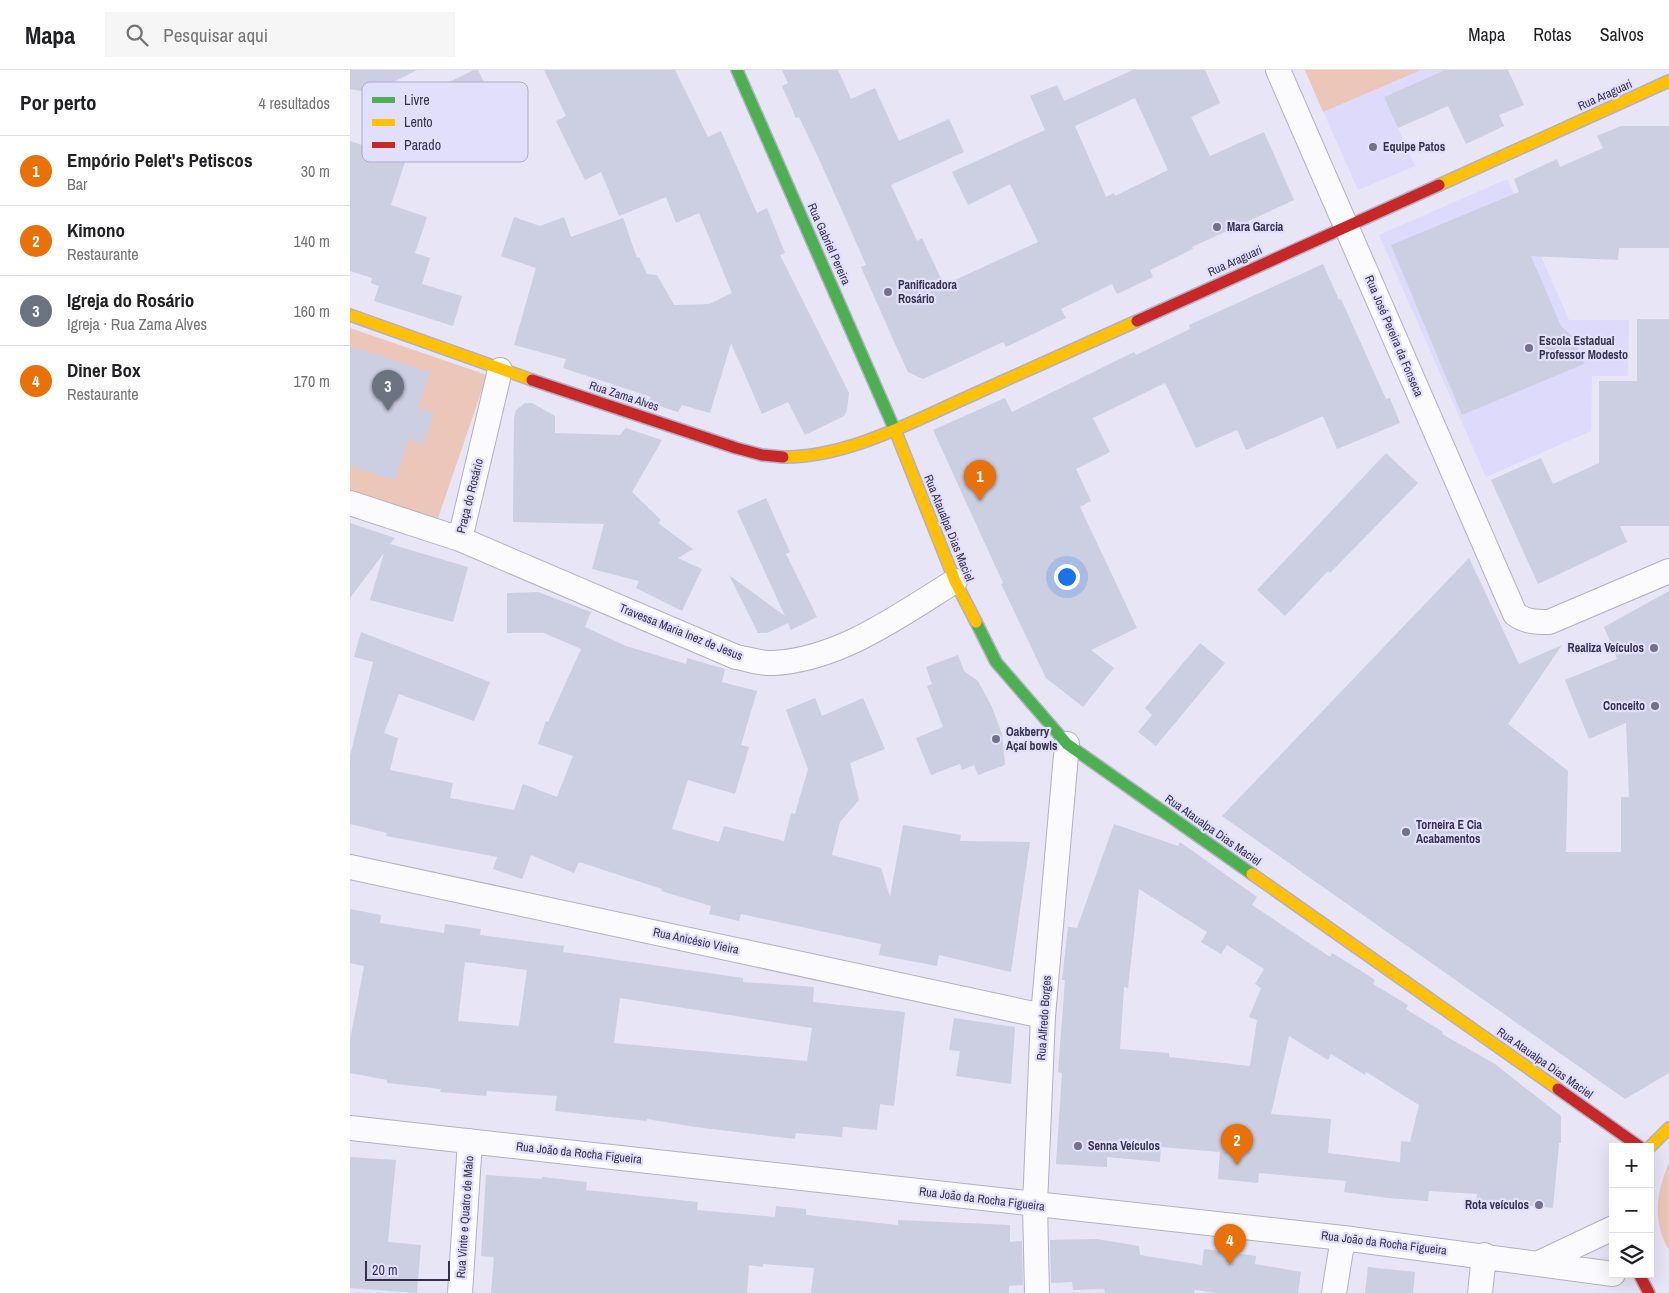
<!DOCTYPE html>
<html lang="pt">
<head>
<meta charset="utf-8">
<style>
	body { margin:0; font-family:"Archivo Narrow",sans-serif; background:#f6f6f6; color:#202124 }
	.controls { position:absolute; right:15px; bottom:15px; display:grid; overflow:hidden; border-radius:0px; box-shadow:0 5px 20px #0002 }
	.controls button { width:45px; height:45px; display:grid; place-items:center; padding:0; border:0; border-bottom:1px solid #e0e0e0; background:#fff; color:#202124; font:25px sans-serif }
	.scale { position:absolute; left:15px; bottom:12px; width:85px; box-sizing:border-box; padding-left:5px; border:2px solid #35314d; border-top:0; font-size:14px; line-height:18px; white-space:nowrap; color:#35314d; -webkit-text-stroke:4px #e2dffc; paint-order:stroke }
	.you { position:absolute; left:716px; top:506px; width:18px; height:18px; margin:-12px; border:4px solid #fff; border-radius:50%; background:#1a73e8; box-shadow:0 0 0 8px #1a73e833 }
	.badge { display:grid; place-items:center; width:32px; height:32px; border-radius:50%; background:#db2777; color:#fff; font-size:16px; font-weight:700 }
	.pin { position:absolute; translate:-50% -41px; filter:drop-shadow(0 1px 2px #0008) }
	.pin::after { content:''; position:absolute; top:26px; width:18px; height:15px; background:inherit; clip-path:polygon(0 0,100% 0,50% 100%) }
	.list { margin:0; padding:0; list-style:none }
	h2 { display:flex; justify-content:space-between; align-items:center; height:65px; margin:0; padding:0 20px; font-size:21px }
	h2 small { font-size:16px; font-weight:400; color:#757577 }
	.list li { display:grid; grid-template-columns:32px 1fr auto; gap:15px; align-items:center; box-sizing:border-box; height:70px; padding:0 20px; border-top:1px solid #e0e0e0 }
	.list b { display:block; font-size:19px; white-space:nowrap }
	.list p { margin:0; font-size:16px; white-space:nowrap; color:#757577 }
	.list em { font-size:16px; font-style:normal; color:#757577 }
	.icon { flex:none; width:28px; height:28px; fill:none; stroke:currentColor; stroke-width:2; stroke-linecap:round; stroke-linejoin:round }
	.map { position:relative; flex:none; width:1319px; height:1223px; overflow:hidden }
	header { display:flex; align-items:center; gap:30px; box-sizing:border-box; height:70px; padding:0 25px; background:#fff; border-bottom:1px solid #e0e0e0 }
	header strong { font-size:24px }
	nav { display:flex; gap:28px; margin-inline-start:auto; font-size:18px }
	.search { width:350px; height:45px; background:#f6f6f6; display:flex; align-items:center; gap:12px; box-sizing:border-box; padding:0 18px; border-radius:0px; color:#757577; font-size:19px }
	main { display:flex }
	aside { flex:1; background:#fff }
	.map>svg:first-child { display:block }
</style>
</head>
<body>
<header>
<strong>Mapa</strong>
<div class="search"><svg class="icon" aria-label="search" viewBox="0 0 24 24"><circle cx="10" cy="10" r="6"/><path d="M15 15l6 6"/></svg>Pesquisar aqui</div>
<nav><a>Mapa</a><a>Rotas</a><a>Salvos</a></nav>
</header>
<main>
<aside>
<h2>Por perto<small>4 resultados</small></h2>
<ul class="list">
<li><span class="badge" style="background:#e8710a">1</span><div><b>Empório Pelet's Petiscos</b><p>Bar</p></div><em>30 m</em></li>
<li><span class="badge" style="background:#e8710a">2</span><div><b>Kimono</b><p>Restaurante</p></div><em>140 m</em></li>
<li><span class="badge" style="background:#6b7280">3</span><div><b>Igreja do Rosário</b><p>Igreja · Rua Zama Alves</p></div><em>160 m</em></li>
<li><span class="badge" style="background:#e8710a">4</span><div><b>Diner Box</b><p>Restaurante</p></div><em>170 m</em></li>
</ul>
</aside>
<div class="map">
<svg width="1319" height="1223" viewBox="0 0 1319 1223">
	<rect width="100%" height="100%" fill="#e7e5f6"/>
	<path fill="#dddafb" d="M955,0H1095L1034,27L1065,96L1008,120Z
		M1157,109L1219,250H1279L1278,306H1242L1241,361L1136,407L1029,165Z"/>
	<path fill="#ecc6b9" d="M955,0H1071L973,42Z
		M0,258L137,305L87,451L0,421Z
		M1319,1093V1180C1302,1151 1306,1123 1319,1093Z"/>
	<path fill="#cccee2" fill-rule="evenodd" d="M0,0H67L22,23L0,19Z
		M124,0H128L156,57L118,75L114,66L104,71L79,22Z
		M194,0H325L358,67L371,61L407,143L417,138L435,183L430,185L499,323L497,340L494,346L455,365L438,332L412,344L381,273L360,343L332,335L328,342L297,332L301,327L213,298L216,289L164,275L186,198L151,186L164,147L190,156L214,147L221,167L273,148L287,188L289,187L297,204L307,205L324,235L359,234L382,223L349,143L326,153L316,127L269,146L251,102L235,110L206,51L216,46Z
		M432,0H488L501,29L525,18L549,71L599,49L614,82L541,115L567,171L572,168L594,215L688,172L660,114L618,135L602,102L695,60L680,26L707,15L714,31L783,0H855L870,33L841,47L860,86L914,62L944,130L842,177L843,179L800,200L803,207L767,224L762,214L711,239L716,248L656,277L653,272L573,309L558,302L546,276L511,197L516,195L498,154L469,89L449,47L446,48L432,16L438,13ZM785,28L818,100L765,126L764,123L756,127L725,56Z
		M1095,0H1158L1174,35L1149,45L1154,56L1116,74L1098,36L1048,58L1034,27Z
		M1271,56H1319V178H1269L1268,190L1181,186L1211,256L1223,267L1234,294L1112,345L1041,175L1169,122L1164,109L1207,89L1210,97L1253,78L1247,66Z
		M0,71L56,89L41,135L77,147L65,183L80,188L72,214L112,226L103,256L24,231L29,216L21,213L22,208L0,201Z
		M973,194L989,230L991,229L1036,329L1040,328L1050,353L987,379L973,346L896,380L887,360L846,378L815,313L743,348L760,382L726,399L741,431L730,437L787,558L741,580L764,598L733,637L696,608L651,514L653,513L583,360L655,328L662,342L784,282L786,285L840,259L839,255Z
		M1287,249H1319V456H1270L1277,472L1188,514L1141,410L1191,388L1203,414L1249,393V311H1287Z
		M0,276L80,302L68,338L84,344L74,374L59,369L45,410L0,396Z
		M175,333H182L205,346V363L270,365L276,358L312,370L282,422L311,450L308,453L343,479L328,488L352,499L332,541L286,518L289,511L242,499L254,454L163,452L164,348L166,340Z
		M1036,383L1068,413L980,503L978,501L935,546L907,520Z
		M416,428L440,482L436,484L467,547L441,560L438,553L417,563H408L379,505L435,546L387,441Z
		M0,453L45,468L40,474L118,497L103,552L20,530L34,483L0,528Z
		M1119,488L1169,594L1212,575L1158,654L1218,701L1216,782H1271V727H1279L1276,653L1239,669L1215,610L1267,589L1254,557L1319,521V1003L1275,1029L872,746Z
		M188,522L241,542L235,557L276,576L336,594L337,588L375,599L372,612L407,621L391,675L399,677L385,724L338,710L322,759L369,772L374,756L434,771L441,743L445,744L458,699L436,640L465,628L472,646L513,628L535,679L500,693L509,730L490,752L482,785L531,798L540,827L553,755L611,765L610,771L680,772L661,902L589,885L587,896L529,885L531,874L391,844L389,851L359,844L361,836L311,821L312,819L229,792L224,803L181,785L172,809L143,799L147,787L36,766L37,763L0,754V686L23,592L4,587L11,562L140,612L124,651L49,624L34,663L48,668L40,700L103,713L100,728L164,740L173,714L207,727L223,686L188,674L196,651L198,652L231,579L194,563H157V523Z
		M850,573L875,593L806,676L788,662L802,645L795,638Z
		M608,585L614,601L628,611L642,637L652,664L655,695L628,705L624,695L612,700L610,694L581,705L566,668L593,657L577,616L582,614L576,597Z
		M764,754L828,776L830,772L907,827L902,835L980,887L982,883L1013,902L1025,910L1023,914L1058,935L1056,939L1093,962L1092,964L1145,994L1211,1046V1073H1209L1203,1138L1165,1134L1164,1141L1126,1137L1127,1124L1079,1121L1078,1131L1038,1128L994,1122L996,1111L909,1103L908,1113L868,1109L870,1082L811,1077L810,1092L757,1087V1097L706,1094L712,1003L708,1002L715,910H712L718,857L727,858ZM789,819L857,862L851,872L871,884L877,875L914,899L905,914L911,918L899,947L907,950L900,996L819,987V983L770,979L774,917L778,918ZM939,966L978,990L981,984L1015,1005L1016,1002L1069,1035L1060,1072L1051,1071L1050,1092L978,1083L981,1049L921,1044Z
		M0,839L31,845L30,853L94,863L95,854L131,859L130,865L214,876L213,882L393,908V912L464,917L463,932L555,942L544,1036L530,1034L527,1060L493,1057L492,1067L446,1063L445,1069L345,1057L297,1049V1051L205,1041L207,1026L137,1021L136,1026L90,1022L91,1019L37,1013V1010L0,1003V970L14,896L0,893ZM115,892L177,900L169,956L108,951ZM270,928L462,958L457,991L264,973Z
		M604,948L665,957L661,1014L606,1006L610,981L599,980Z
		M0,1087L46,1090L38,1172L71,1175L67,1223L0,1218Z
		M136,1105L192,1109V1107L237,1112L236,1120L348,1132L347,1140L425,1147L426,1136L456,1139V1145L548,1155V1150L660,1155V1172L672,1171L673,1215L659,1216V1223H461L464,1198L413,1194V1197L399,1195L397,1223H141L144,1187L131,1186Z
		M747,1169L789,1176L790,1185L852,1195L854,1179L906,1186L905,1194L951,1202L948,1223H867L845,1220L844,1223H755L754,1219L723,1220L722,1212L701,1213L700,1170Z
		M1018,1197L1065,1202L1063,1223H1015Z"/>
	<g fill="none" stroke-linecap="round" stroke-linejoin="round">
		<defs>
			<path id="street" d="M928,0L1165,544C1176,552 1185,552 1199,552L1319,501
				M0,433L110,469L386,587C398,589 412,594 424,593C491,589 550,545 605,511
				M110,469L150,300
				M0,797L693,946
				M0,1058L993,1168L1263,1204
				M1189,1193L1263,1158
				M110,1223L120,1071
				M687,1223L685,1135L693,946L717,674
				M984,1223L993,1168
				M1130,1223L1134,1185"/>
			<path id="fast" d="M387,0L547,365
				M626,552L646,592L717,674L902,804"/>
			<path id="slow" d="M1089,115L1319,11
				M0,245L182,310
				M547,365L605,511L626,552
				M433,387C496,388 564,351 620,326C676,301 731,276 787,251
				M902,804L1208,1019
				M1300,1077L1319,1058"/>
			<path id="jam" d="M787,251L1089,115
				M182,310L386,378L412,385L433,387
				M1208,1019L1290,1077
				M1289,1204L1299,1223"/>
		</defs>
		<use href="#street" stroke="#b3b0c4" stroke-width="26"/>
		<use href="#fast" stroke="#b3b0c4" stroke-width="14"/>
		<use href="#slow" stroke="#b3b0c4" stroke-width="14"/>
		<use href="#jam" stroke="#b3b0c4" stroke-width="14"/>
		<use href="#street" stroke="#fbfbfe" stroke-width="24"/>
		<use href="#fast" stroke="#4caf50" stroke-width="11"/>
		<use href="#slow" stroke="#ffc107" stroke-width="11"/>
		<use href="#jam" stroke="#c62828" stroke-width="11"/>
	</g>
	<g fill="#737088" stroke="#e2dffc" stroke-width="2">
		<circle cx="1023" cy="77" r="5"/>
		<circle cx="867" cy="157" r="5"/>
		<circle cx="538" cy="222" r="5"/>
		<circle cx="1179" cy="278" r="5"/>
		<circle cx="1304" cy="578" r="5"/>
		<circle cx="1305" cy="636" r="5"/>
		<circle cx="646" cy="669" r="5"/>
		<circle cx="1056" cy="762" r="5"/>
		<circle cx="728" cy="1076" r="5"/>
		<circle cx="1189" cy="1135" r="5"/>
	</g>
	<g text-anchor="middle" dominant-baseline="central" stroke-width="4.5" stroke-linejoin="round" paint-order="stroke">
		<g font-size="12" fill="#35314d" stroke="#e2dffc">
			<text transform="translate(1255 25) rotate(-24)">Rua Araguari</text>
			<text transform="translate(479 174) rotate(66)">Rua Gabriel Pereira</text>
			<text transform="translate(885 191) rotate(-24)">Rua Araguari</text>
			<text transform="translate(1044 266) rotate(67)">Rua José Pereira da Fonseca</text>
			<text transform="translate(274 326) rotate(18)">Rua Zama Alves</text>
			<text transform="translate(120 426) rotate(-76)">Praça do Rosário</text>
			<text transform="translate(599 458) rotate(68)">Rua Ataualpa Dias Maciel</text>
			<text transform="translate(331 562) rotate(22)">Travessa Maria Inez de Jesus</text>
			<text transform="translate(863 760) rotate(35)">Rua Ataualpa Dias Maciel</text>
			<text transform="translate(346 871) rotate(12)">Rua Anicésio Vieira</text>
			<text transform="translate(694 948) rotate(-86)">Rua Alfredo Borges</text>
			<text transform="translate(1195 993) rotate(35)">Rua Ataualpa Dias Maciel</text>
			<text transform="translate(229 1083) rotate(6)">Rua João da Rocha Figueira</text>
			<text transform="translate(632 1129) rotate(7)">Rua João da Rocha Figueira</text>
			<text transform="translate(115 1147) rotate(-86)">Rua Vinte e Quatro de Maio</text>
			<text transform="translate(1034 1173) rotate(7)">Rua João da Rocha Figueira</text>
		</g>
		<g font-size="12" font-weight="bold" fill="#35314d" stroke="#e2dffc" text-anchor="start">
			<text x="1033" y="77">Equipe Patos</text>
			<text x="877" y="157">Mara Garcia</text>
			<text x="548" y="215">Panificadora<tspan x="548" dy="14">Rosário</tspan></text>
			<text x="1189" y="271">Escola Estadual<tspan x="1189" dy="14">Professor Modesto</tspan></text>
			<text x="1294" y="578" text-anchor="end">Realiza Veículos</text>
			<text x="1295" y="636" text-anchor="end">Conceito</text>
			<text x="656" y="662">Oakberry<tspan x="656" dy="14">Açaí bowls</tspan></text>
			<text x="1066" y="755">Torneira E Cia<tspan x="1066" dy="14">Acabamentos</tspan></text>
			<text x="738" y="1076">Senna Veículos</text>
			<text x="1179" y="1135" text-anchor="end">Rota veículos</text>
		</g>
	</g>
	<rect x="12" y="12" width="166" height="80" rx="8" fill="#e2dffc" stroke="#aeabc8" stroke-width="1"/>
	<rect x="22" y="27" width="23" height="6" fill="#4caf50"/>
	<rect x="22" y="49" width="23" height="7" fill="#ffc107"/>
	<rect x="22" y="72" width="23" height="6" fill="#c62828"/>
	<g font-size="14" fill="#35314d">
		<text x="54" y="35">Livre</text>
		<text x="54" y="57">Lento</text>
		<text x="54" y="80">Parado</text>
	</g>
</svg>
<div class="controls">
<button>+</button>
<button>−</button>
<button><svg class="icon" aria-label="layers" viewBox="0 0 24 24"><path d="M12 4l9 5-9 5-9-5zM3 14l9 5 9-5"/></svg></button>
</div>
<div class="scale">20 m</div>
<div class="you"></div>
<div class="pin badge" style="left:630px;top:431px;background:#e8710a">1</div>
<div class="pin badge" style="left:887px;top:1095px;background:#e8710a">2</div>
<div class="pin badge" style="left:38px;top:341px;background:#6b7280">3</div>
<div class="pin badge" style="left:880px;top:1195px;background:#e8710a">4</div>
</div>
</main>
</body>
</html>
